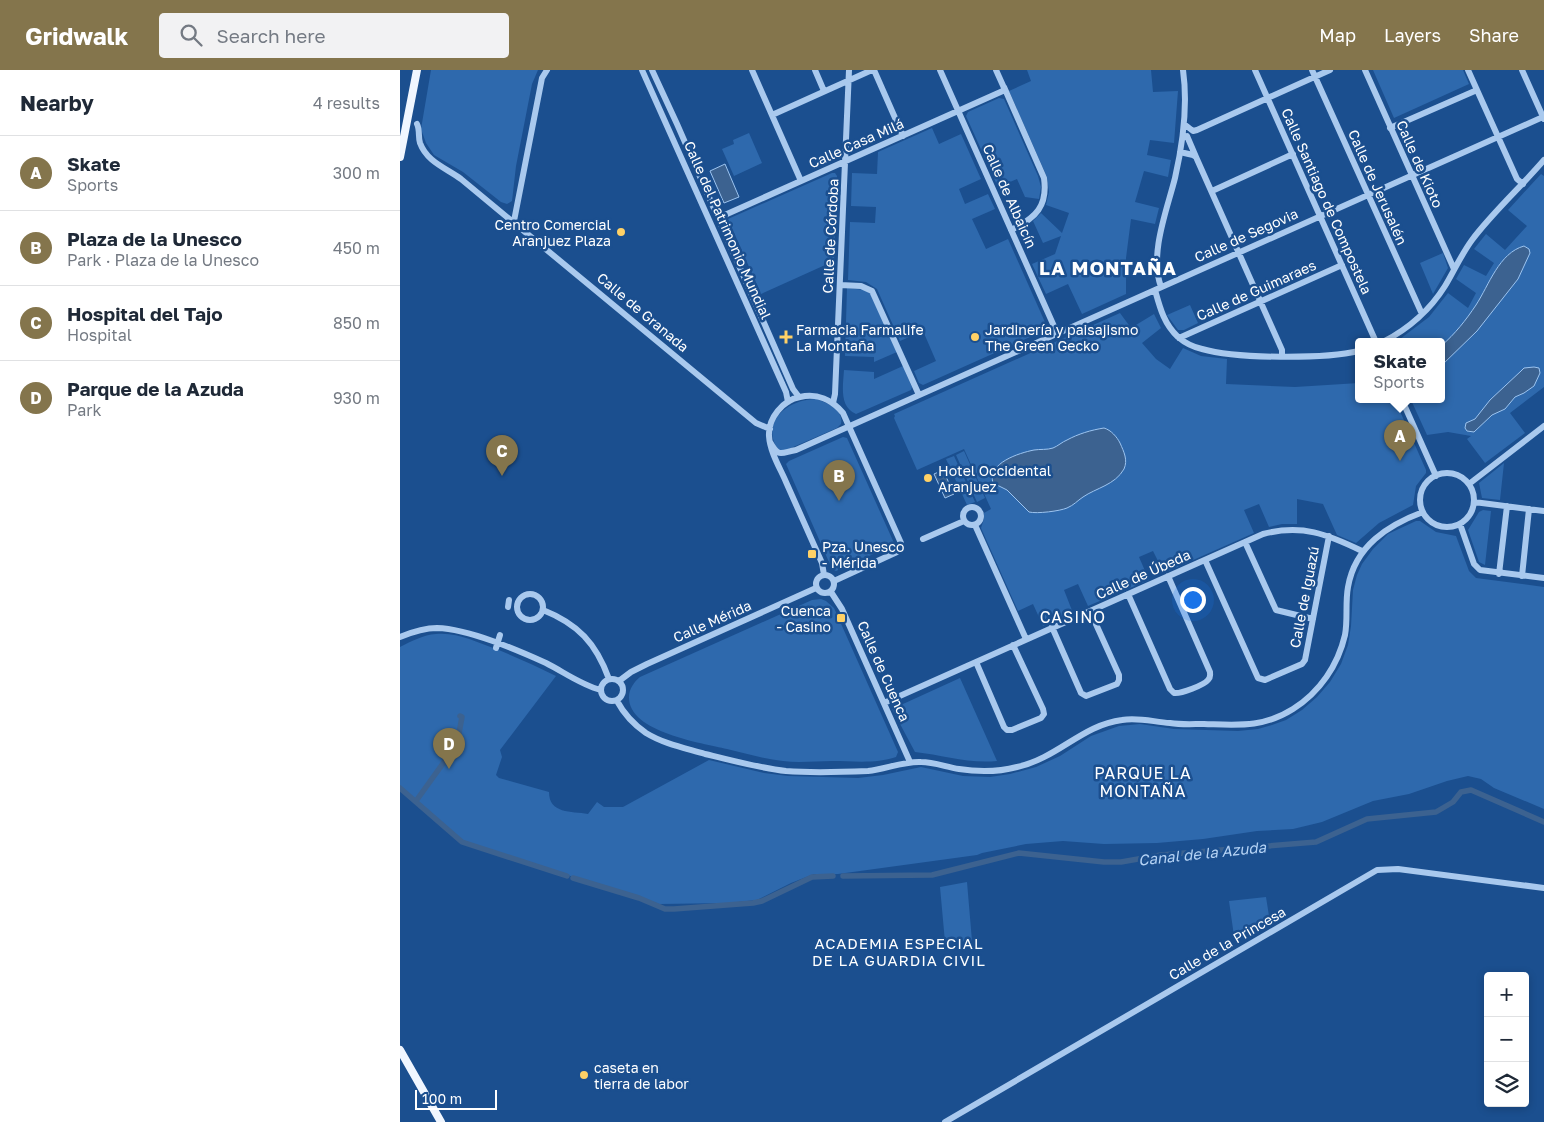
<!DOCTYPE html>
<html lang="en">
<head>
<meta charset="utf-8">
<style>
	body { margin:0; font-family:"Golos Text",sans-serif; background:#f2f2f3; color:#1f2937 }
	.controls { position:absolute; right:15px; bottom:15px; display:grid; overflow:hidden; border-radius:5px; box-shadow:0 2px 8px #0003 }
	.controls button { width:45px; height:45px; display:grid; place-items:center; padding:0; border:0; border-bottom:1px solid #e0e1e3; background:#fff; color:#1f2937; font:25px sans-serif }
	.scale { position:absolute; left:15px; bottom:12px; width:82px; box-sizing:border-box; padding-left:5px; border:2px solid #fff; border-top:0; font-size:14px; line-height:18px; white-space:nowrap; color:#fff; -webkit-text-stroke:4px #1b4f8f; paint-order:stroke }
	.you { position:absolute; left:792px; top:529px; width:18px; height:18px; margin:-12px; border:4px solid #fff; border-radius:50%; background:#1a73e8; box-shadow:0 0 0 8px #1a73e833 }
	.badge { display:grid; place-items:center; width:32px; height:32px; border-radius:50%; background:#84754c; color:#fff; font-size:16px; font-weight:700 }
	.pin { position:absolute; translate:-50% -41px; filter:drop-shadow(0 1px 2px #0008) }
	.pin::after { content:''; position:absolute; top:26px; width:18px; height:15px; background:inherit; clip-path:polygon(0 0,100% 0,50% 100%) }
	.popup { position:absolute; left:955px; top:268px; width:90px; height:65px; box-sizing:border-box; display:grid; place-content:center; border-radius:5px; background:#fff; filter:drop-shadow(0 1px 4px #0005); font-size:16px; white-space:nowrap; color:#747a83 }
	.popup b { font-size:19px; color:#1f2937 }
	.popup::after { content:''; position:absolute; left:50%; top:100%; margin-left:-10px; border:10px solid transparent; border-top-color:#fff }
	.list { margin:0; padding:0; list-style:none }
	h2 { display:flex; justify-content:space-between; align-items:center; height:65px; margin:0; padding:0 20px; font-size:21px }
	h2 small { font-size:16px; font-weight:400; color:#747a83 }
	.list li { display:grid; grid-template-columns:32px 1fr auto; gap:15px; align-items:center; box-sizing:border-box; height:75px; padding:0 20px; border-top:1px solid #e0e1e3 }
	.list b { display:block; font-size:19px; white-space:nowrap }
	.list p { margin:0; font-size:16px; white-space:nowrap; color:#747a83 }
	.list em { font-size:16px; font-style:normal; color:#747a83 }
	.icon { flex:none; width:28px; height:28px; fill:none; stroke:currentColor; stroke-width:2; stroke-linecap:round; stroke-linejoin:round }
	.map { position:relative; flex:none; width:1144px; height:1052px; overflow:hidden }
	header { display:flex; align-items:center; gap:30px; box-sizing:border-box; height:70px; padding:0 25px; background:#84754c; color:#fff }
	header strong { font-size:24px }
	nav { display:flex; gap:28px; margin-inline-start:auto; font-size:18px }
	.search { width:350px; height:45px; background:#f2f2f3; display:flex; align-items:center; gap:12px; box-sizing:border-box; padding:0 18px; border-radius:5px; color:#747a83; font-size:19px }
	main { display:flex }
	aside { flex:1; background:#fff }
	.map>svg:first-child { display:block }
</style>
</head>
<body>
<header>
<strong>Gridwalk</strong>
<div class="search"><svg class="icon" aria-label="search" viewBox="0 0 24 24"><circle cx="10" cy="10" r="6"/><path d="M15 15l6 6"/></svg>Search here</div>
<nav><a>Map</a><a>Layers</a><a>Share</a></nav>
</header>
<main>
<aside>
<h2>Nearby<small>4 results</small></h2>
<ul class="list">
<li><span class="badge">A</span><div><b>Skate</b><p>Sports</p></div><em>300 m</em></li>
<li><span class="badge">B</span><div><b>Plaza de la Unesco</b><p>Park · Plaza de la Unesco</p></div><em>450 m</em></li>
<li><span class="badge">C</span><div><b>Hospital del Tajo</b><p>Hospital</p></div><em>850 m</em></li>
<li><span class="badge">D</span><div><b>Parque de la Azuda</b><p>Park</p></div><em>930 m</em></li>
</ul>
</aside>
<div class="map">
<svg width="1144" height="1052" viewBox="0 0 1144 1052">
	<rect width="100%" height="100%" fill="#1b4f8f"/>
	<path fill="#2e69ad" d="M31,0H138L132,14L116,96L112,131L107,134L101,132L63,102L34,85L26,73L21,59Z
		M627,0H751L753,22L778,21L774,73L750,70L747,85L771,90L768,107L744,101L735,132L759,138L755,154L731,149L726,188V224L682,244L668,214L646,224L632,194L655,184L661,166L643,173L633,151L641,143L662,163L669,143L646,135L649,122L647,107L609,21L631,11Z
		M973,0H1063L1069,14L994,48Z
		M599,28L604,29L638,106L641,117L639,129L625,127L617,109L598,117L566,46L568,42Z
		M532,58L539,74L561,64L581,109L559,119L565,134L588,124L595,139L572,149L586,179L608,169L648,259L523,315L519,313L514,301L536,291L523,261L500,271L477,219L466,212L448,210L450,152L475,153L476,137L451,136L452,103L477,104L478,82Z
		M349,63L362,93L334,106L322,79L334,74L333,70Z
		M432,103H435L437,106L434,191L361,224L328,149Z
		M1141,104L1144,106V317L1110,343L1125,363L1085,393L1067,369L1071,366L1048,362L1027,365L1011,330H1041V272H996L1029,247L1048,223L1068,238L1076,223L1056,209L1064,195L1086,206L1094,193L1074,179L1086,164L1105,180L1127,156L1108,140Z
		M1043,183L1048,198L1033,224L1020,193Z
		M447,218L465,220L470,223L497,282L474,292V287L445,286Z
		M790,235L798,253L784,260H778L767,245Z
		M720,243L731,258L754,244L761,258L742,273L756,289L770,299L783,278L801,286L827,289L826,314L895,317L959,313V330H995L1026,400V403L1016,416L1013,435L979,453L956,473L937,465L923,434L897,429V454H882L869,457L859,434L844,440L854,463L764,503L753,481L739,487L749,510L688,536L678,514L664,520L673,543L643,556L633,534L618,541L581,458L584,449V443L591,439L564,379L517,400L494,348L495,346L494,344Z
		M503,296L512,317L511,320L456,344C439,337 443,316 444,300L474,302V309Z
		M416,329C427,333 444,339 441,354L437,358L384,381L380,382C358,354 387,329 416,329Z
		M443,367L447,368L494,473L491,476L436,501L432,499L386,394L389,391Z
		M564,381L585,428L577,432L556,385Z
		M554,386L575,432L567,435L546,389Z
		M1104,393L1100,430L1082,428L1079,413Z
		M1083,440L1091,441L1085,495L1079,492L1068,460L1079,442Z
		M1016,451H1020L1036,462L1056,466L1069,501L1076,508L1144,517V739L1094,718L1081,709L1068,706L1047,711L1009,724L973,731L922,752L893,759L857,761L803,769L757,773L704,774L663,771L626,774L582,783L577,785L438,804H414L391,813L357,830L328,833L259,834L230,823L167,805L63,771L0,716V577C12,571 23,565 36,564C58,562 76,572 96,579C116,587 136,596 156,606L100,680L102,687L96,705L99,708L149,722C149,744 171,741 188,744L197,732L204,737H223L309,690L364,703L388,706L458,708L483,705L521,697L563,706L590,707L610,704L636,697L660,686L691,666L719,656L740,654L774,659L838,661L858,659L872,655L886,650L902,640L917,627L930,612L941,594L948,575L951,556L953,520L957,505L962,494L973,479L988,464Z
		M421,529L426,531L434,538L498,682L496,687C476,694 453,691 432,691C416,691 399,693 383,691C364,689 345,683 327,679C302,673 228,662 229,627C229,619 234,612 240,607L412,530Z
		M560,608L597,691C569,694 543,685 515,682L492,639Z
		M567,812L572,871L546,873L545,872L540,817Z
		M866,827L869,846L834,866L829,831Z"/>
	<path fill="#3c6290" stroke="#9cc4f0" d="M325,94L339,127L324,133L310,101Z
		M1124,176L1129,179L1130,183L1118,209L1077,261L1041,296V276C1055,264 1066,250 1076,235C1089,215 1099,183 1124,176Z
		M1134,297L1139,298L1140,303L1134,316L1124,323L1115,327L1105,339L1092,345L1074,362L1067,361L1065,358L1066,353L1075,349L1090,330L1121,301L1124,298Z
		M704,358C711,360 717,367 720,373C724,382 728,390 724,399C715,415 696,418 683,427C677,431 674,435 667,438C660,441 637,444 629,442L607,420L593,413C587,393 619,383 634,380C640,379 647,380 653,378C658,376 662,372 667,370C678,364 691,360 704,358Z
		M543,400L554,424L545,428L534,404Z"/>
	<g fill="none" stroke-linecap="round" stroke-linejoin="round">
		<path stroke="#3c6290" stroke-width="5.5" d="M0,718L62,772L167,806
			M16,731L57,674L62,647L60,646
			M443,806L532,805L619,783L704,792H721L761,785L916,772L967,749L1036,742L1053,732L1061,722L1071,720L1144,752
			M173,808L239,828L265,839H274L353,833L362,831L412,807L433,806"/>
		<path stroke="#a9c9ee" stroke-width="6" d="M242,0L386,322L388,332
			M252,0L277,54L393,319L399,327
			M352,0L401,111
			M415,0L424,21
			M474,0L503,66
			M540,0L657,263
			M855,0L976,272
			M912,0L1022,244
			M965,0L1054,199
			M1068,0L1117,109L1123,114
			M1122,0L1144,49
			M604,17L644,108C648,136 636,148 611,160
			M372,45L472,0
			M17,54C20,60 18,67 20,73C27,92 46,98 61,109L356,353L370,359
			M784,54L793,61L797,60L930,0
			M990,58L1077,20
			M787,66L796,87
			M780,82L793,85L796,87L882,280V286
			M812,121L893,84
			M318,148L605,20L596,0
			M114,151L142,8L147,0
			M440,215L461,216L472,221L519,325
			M761,217C749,184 767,140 775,108C783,73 788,35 783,0
			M755,220C760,238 764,254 778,267C785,273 793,277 802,279C836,289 925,289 959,281
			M779,268L942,195
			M983,272C1008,259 1030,240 1045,216C1054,201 1061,185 1072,170C1093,142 1121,117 1144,90
			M1002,330L1036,406
			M433,333L435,324L449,0
			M370,372C379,388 380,383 396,380L1143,47
			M1020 430a27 27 0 1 1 54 0a27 27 0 1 1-54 0Z
			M1069,414L1144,356
			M1074,432L1144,441
			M563 446a9 9 0 1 1 18 0a9 9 0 1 1-18 0Z
			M1060,454L1074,494L1080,500L1144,508
			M575,455L626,569
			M523,469L564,451
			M845,472L876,540L913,549
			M805,490L858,608L865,610L902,594L905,590L929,466
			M1099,504L1107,436
			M416 514a9 9 0 1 1 18 0a9 9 0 1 1-18 0Z
			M424,505L422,493C410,466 398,439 386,412C380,398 370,382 369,366C368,348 383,330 400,327C417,323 432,330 443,343L501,473L499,480L497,482L434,511
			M1122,506L1129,439
			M431,522L442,539L510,692
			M728,524L770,619L774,623C781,624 804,615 808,610C811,607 810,606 810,602L768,506
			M117 537a13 13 0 1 1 26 0a13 13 0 1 1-26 0Z
			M108,537L109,530
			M143,540C178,554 196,573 209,609
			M652,557L681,623L686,626L717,614L719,610V605L690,541
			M0,567C12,562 24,558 37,558C69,559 117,580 146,593C164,602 181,615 201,620
			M96,578L100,565
			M576,592L604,657L607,660H612L641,648L644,644L643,639L613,575
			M201 620a11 11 0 1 1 22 0a11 11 0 1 1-22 0Z
			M219,611L231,602L247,594L416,518
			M217,631C224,644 233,654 246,663C264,674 285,678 305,684C331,690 359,698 386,701C410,703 444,702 468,701C486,699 504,691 521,692C534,692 546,697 559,699C578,702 598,702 617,697C658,688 682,655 722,650C738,647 754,652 770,653C782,655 793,654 804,654C838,655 863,658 893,639C920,622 938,595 945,565C948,549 945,533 948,517C955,476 988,455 1023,442
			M484,633L863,464C902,454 927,464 962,481
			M545,1052L977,800L998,799L1144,818"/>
		<path stroke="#f0f6ff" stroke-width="8" d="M0,87L17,0
			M0,980L41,1052"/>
	</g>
	<g fill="#ffd166" stroke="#1b4f8f" stroke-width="2">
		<circle cx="221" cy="162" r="5"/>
		<path d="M383.5 259.5h5v5h5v5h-5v5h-5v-5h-5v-5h5z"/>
		<circle cx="575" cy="267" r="5"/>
		<circle cx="528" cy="408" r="5"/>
		<rect x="407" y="479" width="10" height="10" rx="2.5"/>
		<rect x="436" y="543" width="10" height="10" rx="2.5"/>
		<circle cx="184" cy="1005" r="5"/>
	</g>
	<g text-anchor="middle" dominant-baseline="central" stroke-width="5" stroke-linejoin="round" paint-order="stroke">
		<g font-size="14" fill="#fff" stroke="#1b4f8f">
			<text transform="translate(456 73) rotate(-24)">Calle Casa Milá</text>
			<text transform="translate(1020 94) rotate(66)">Calle de Kioto</text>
			<text transform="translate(978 117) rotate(66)">Calle de Jerusalén</text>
			<text transform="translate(610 126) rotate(66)">Calle de Albaicín</text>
			<text transform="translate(927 131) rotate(66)">Calle Santiago de Compostela</text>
			<text transform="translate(328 160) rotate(66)">Calle del Patrimonio Mundial</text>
			<text transform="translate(846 165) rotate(-24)">Calle de Segovia</text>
			<text transform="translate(430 166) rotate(-87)">Calle de Córdoba</text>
			<text transform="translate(856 220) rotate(-24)">Calle de Guimaraes</text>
			<text transform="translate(243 242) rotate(40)">Calle de Granada</text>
			<text transform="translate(743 504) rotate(-24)">Calle de Úbeda</text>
			<text transform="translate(904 527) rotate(-79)">Calle de Iguazú</text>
			<text transform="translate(312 551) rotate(-24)">Calle Mérida</text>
			<text transform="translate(484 601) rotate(66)">Calle de Cuenca</text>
			<text transform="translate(827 873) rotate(-30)">Calle de la Princesa</text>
		</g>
		<g font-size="14" fill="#fff" stroke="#1b4f8f" text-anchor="start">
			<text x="211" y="154" text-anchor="end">Centro Comercial<tspan x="211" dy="16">Aranjuez Plaza</tspan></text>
			<text x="396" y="259">Farmacia Farmalife<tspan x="396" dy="16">La Montaña</tspan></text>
			<text x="585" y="259">Jardinería y paisajismo<tspan x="585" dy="16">The Green Gecko</tspan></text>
			<text x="538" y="400">Hotel Occidental<tspan x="538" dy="16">Aranjuez</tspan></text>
			<text x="422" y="476">Pza. Unesco<tspan x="422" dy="16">- Mérida</tspan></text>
			<text x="431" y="540" text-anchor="end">Cuenca<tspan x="431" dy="16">- Casino</tspan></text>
			<text x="194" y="997">caseta en<tspan x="194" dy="16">tierra de labor</tspan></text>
		</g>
		<g font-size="15" font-style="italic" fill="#b5d3f5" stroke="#1b4f8f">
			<text transform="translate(802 783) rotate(-6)">Canal de la Azuda</text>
		</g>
		<g font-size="15" letter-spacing="1" fill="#fff" stroke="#1b4f8f">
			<text x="499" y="873">ACADEMIA ESPECIAL<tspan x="499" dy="17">DE LA GUARDIA CIVIL</tspan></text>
		</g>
		<g font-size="16" letter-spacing="1" fill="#fff" stroke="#1b4f8f">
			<text x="673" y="547">CASINO</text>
			<text x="743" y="703">PARQUE LA<tspan x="743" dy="18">MONTAÑA</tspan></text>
		</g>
		<g font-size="19" font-weight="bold" letter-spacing="1" fill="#fff" stroke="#1b4f8f">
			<text x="708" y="197">LA MONTAÑA</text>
		</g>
	</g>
</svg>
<div class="controls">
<button>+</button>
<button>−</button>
<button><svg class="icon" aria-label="layers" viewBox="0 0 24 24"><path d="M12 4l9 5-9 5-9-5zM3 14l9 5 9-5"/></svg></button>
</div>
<div class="scale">100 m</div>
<div class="you"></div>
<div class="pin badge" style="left:1000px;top:391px">A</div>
<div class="popup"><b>Skate</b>Sports</div>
<div class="pin badge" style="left:439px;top:431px">B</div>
<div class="pin badge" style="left:102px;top:406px">C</div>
<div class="pin badge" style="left:49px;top:699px">D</div>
</div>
</main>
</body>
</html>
